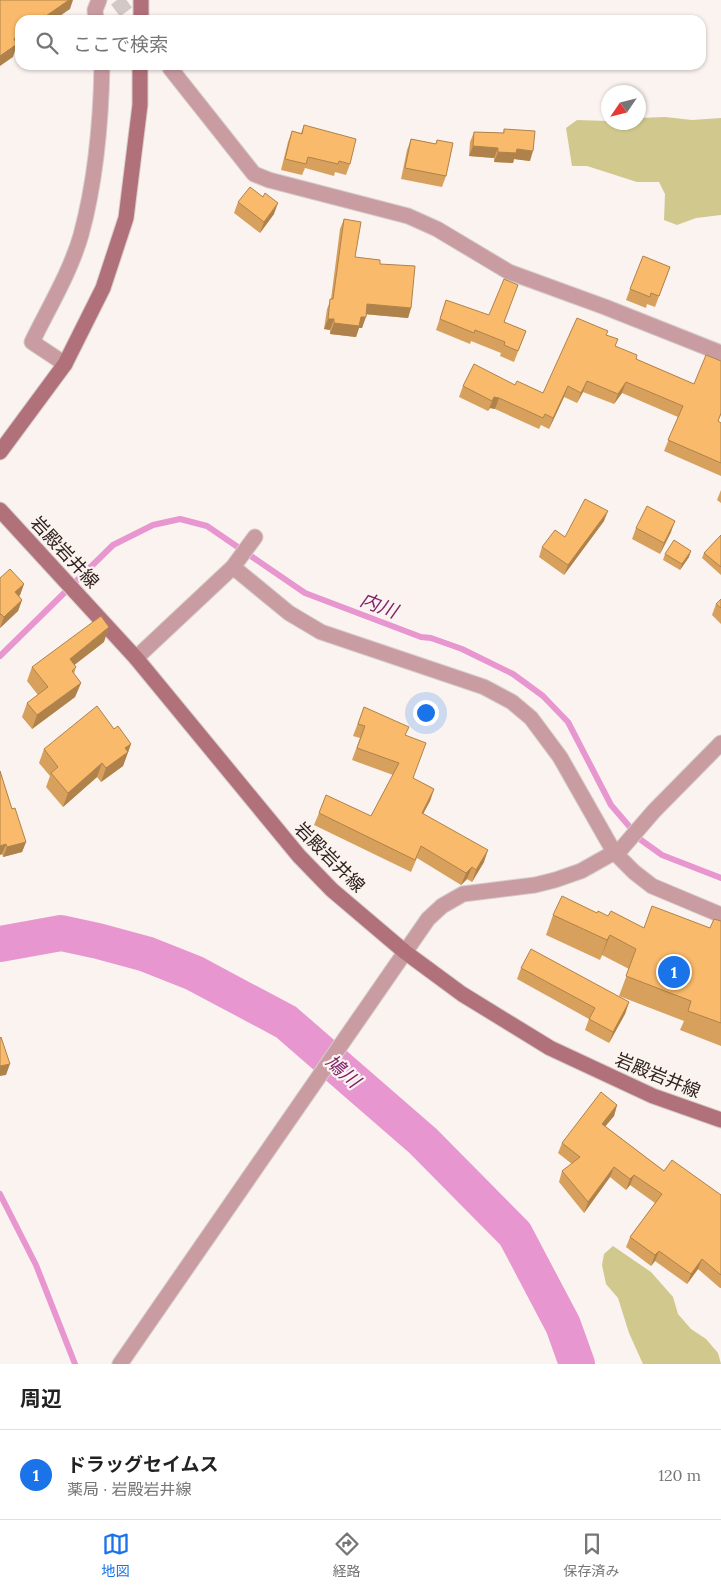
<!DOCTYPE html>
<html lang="ja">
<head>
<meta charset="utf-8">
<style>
	body { margin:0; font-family:Lora,"Noto Sans JP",serif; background:#f6f6f6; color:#222 }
	.compass { position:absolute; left:601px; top:85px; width:45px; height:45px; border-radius:50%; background:#fff; box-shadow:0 1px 4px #0004; rotate:235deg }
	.you { position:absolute; left:425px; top:712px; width:18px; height:18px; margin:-12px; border:4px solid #fff; border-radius:50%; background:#1a73e8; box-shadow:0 0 0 8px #1a73e833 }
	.badge { display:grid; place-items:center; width:32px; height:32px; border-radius:50%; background:#1a73e8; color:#fff; font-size:16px; font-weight:700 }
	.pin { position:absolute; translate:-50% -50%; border:2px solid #fff; box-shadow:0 1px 5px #0006 }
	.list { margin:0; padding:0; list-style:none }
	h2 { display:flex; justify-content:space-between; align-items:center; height:65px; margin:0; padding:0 20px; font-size:21px }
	h2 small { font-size:16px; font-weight:400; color:#767676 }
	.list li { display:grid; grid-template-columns:32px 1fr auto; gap:15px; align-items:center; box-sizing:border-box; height:90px; padding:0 20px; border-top:1px solid #e0e0e0 }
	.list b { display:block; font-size:19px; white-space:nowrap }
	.list p { margin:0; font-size:16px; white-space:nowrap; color:#767676 }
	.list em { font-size:16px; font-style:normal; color:#767676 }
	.icon { flex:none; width:28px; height:28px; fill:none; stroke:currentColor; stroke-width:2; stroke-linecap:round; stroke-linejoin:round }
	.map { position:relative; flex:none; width:721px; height:1364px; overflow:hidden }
	.search { position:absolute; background:#fff; box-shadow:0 1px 4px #0004; left:15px; right:15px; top:15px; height:55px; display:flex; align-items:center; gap:12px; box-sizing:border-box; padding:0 18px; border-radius:15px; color:#767676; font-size:19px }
	.sheet { height:155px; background:#fff }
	nav { display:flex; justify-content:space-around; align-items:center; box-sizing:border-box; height:70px; border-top:1px solid #e0e0e0; background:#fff; font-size:14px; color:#767676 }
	nav a { display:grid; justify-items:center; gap:2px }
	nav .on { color:#1a73e8 }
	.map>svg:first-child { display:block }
</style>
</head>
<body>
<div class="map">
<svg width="721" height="1364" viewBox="0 0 721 1364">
	<rect width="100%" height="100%" fill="#faf3f0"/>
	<path fill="#d0c88d" d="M665,117L692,120L721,118V215L696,218L677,225L664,220L665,194L659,182H637L587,166H572L566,128L577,120L638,122L639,118Z
		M613,1246L651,1272L673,1297L678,1314L691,1329L706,1339L718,1353L721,1364H643L629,1333L618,1298L606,1284L602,1265L604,1254Z"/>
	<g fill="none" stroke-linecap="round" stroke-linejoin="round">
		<path stroke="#e896cf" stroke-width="6" d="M0,656L113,545L153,525L180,519L207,526L305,593L421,637L431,638L462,649L513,674L543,696L568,722L611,805L641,840L662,855L721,878
			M0,1194L36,1265L75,1364"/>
		<path stroke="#e896cf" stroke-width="36" d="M0,944L61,933L98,941L146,954L194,973L286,1022L423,1141L515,1234L563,1325L577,1364"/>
		<path stroke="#d2c9c6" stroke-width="15" stroke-dasharray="15 8" stroke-linecap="butt" d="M117,0L132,20"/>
		<defs>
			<path id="street" d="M96,20L95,10L99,0
				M170,68L254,174L269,180L408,216L437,229L509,272L605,307L721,353
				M65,364L32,342C49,307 70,273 81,235C96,180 101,122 102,65
				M233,567L255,537
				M136,658L233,567L289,613L321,632L484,687L512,702L531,718L560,757L614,852L634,872L652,886L721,915
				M120,1364L428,919L442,906L463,894L535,885L555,880L581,871L622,848L654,811L721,743"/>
			<path id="secondary" d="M141,20V0
				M0,452L65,364L103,288L126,218L140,105V65
				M0,510L136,658L299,856L332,890L405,952L462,994L550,1048L653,1096L721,1120"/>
		</defs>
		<use href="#street" stroke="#d6cdca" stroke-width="17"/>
		<use href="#secondary" stroke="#d6cdca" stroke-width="17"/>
		<use href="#street" stroke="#c99ca2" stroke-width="15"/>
		<use href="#secondary" stroke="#b1717b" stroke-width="15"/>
	</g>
	<path fill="#d7a05c" d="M304,125L350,164L346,175L335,172L334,176L305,168L302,175L281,170L288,142L292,131L301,133Z
		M504,129L530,161L514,159L513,163L494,162V158L469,156L470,142L474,132L503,133Z
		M411,139L436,144L437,140L446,176L442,187L401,179L407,150Z
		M238,202L274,214L260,233L234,213Z
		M344,219L355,257L411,308L408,318L366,314L362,328H359L356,337L330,334V330L324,329L327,309L331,299L340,229Z
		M670,267L655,307L647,304L646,308L626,300L630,289Z
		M446,300L504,322L526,331L514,362L500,356L501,353L471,341L470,344L436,330Z
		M607,335L615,346L636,359L694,384L721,361V415L718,421L721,423V476L664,451L678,417L622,393L614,404L583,392L577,403L564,397L549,429L541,425L539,429L495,409L490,408L488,411L459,397L463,386L515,385L543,393Z
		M721,490V503L717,500Z
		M604,521L564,575L539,557L542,547Z
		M636,528L671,532L660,554L632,539Z
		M721,535V575L702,558L704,553Z
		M665,554L689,557L680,570L663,560Z
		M0,578L24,584L20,595L19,596L22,600L18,611L0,628Z
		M721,599V624L712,615L716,604Z
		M104,642L74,665L76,667L74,674L81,683L75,697L32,729L22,717L27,703L38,695L27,681L32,667Z
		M364,707L405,735L413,778L434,789L430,801L423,814L484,862L472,882L467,879L461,885L417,858L411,872L314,825L319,813L371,816L393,775L352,760L360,738L353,736Z
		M114,729L131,744L123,766L101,782L97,777L63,807L46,787L50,776L39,763L44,749Z
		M0,771L12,809L26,842L22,852L3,857L2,854L0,855Z
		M597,913L644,928H710L721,921V1046L680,1030L684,1021L619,996L629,969L602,955L600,960L546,935L553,915Z
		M521,968L629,1002L625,1014L609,1043L585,1030L589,1019L517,979Z
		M617,1105L614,1116L605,1126L664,1171L721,1195V1288H720L698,1269L687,1284L655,1261L651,1266L626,1247L630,1237L655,1203L630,1185L626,1190L610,1177L584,1213L559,1182L562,1171L572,1164L558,1153L562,1143Z"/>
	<path fill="#af824b" d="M69,0H73L70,9L54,20H40Z
		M20,34V44L16,47L13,57L0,66V56L14,39Z
		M473,146L498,148L494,158L469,156Z
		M517,149L533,151L530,161L514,159L513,163L494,162L498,152Z
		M278,203L274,214L260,233L264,222Z
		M367,304L411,308L408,318L363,314Z
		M361,317H366L362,328H359L356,337L330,334L334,323Z
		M328,319H334L330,330L324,329Z
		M587,381L583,392L577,403L581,393Z
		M626,382L622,393L614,404L618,394Z
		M568,386L564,397L549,429L553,418Z
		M494,397L499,398L495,409L490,408L488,411Z
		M608,511L604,521L564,575L568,565Z
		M675,521L671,532L660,554L664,543Z
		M691,551L689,557L680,570L682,564Z
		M24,584L20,595L11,603L15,592Z
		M22,600L18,611L0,628L4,617Z
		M109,627L104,642L64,673L70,659Z
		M81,683L75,697L32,729L37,715Z
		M131,744L123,766L101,782L106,768L125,748Z
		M102,763L97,777L63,807L68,793Z
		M434,789L430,801L417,825L422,813Z
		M26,842L22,852L3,857L7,847Z
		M6,844L2,854L0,855V846Z
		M488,850L484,862L472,882L476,870Z
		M472,867L467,879L461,885L466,873Z
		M610,935L600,960L607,940Z
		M629,1002L625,1014L609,1043L613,1032Z
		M10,1064L6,1075L0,1076V1066Z
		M617,1105L614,1116L599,1134L602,1124Z
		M614,1167L610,1177L584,1213L588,1202Z
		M634,1175L630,1185L626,1190L630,1179Z
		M659,1251L655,1261L651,1266L655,1255Z
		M702,1259L698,1269L687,1284L691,1274Z"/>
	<path fill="#faba6b" stroke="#af824b" d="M0,0H69L40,20H20V34L14,39L17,44L0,56Z
		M304,125L356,139L350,164L339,161L338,164L308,157L306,164L285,159L292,131L302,134Z
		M504,129L535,131L533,151L517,149L516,153L498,152V148L473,146L474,132L504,133Z
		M411,139L436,144L437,140L453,143L446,176L405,168Z
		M250,187L263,197L265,193L278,203L264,222L238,202Z
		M344,219L361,222L355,257L380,260V264L415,266L411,308L367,304L366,317H361L359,326L334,323V319H328L330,299H333Z
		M643,256L670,267L659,296L651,293L650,297L630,289Z
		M504,279L518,285L504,322L526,331L518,351L504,345L505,342L475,330L474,333L440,319L446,300L489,315Z
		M577,318L608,331L606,335L618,339L615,346L637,355L636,359L694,384L706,355L721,361V413L718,421L721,423V463L668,440L683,406L626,382L618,394L587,381L581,393L568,386L553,418L545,414L543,418L499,398L494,397L492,401L463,386L474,364L515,385L517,381L543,393Z
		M585,499L608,511L568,565L542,547L555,530L565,537Z
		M647,506L675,521L664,543L636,528Z
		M721,535V567L704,553Z
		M674,540L691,551L682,564L665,554Z
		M10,569L24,584L15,592L22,600L4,617L1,614L0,615V578Z
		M721,599V608L716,604Z
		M101,616L109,627L70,659L76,667L72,671L81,683L37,715L27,703L48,687L32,667Z
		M97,706L114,729L118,726L131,744L125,748L128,752L106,768L102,763L68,793L51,773L58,767L44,749Z
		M364,707L409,727L405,735L426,743L413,778L434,789L422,813L488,850L476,870L472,867L466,873L421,846L415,860L319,813L326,795L371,816L399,763L357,748L365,726L358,724Z
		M0,771L12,809L15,808L26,842L7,847L6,844L0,846Z
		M562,896L597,913L598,911L608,916L611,911L644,928L652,906L710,928L714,919L721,921V1023L688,1011L691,1001L626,976L636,949L610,935L607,940L553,915Z
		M531,949L629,1002L613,1032L589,1019L595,1008L521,968Z
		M1,1037L10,1064L0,1066V1038Z
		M601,1092L617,1105L602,1124L664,1171L672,1160L721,1195V1275L702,1259L691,1274L659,1251L655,1255L630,1237L662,1194L634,1175L630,1179L614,1167L588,1202L562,1171L580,1157L562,1143Z"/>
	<g text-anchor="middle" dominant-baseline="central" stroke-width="4.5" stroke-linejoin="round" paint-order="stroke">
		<g font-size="18" fill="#30221d" stroke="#faf3f0">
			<text transform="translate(65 552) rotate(47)">岩殿岩井線</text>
			<text transform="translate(330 857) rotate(45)">岩殿岩井線</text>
			<text transform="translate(658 1075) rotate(22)">岩殿岩井線</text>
		</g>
		<g font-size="19" font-style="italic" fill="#7f226a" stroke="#faf3f0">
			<text transform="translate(379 605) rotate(21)">内川</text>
			<text transform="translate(343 1071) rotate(41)">鳩川</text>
		</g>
	</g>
</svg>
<svg class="compass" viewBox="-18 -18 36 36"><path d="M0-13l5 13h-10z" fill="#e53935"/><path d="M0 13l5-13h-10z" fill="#767676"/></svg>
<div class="you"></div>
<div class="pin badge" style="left:674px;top:972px">1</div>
<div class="search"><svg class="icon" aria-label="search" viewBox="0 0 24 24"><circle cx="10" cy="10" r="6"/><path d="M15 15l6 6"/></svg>ここで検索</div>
</div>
<section class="sheet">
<h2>周辺<small></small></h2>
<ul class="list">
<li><span class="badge">1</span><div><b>ドラッグセイムス</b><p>薬局 · 岩殿岩井線</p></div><em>120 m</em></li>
</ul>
</section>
<nav>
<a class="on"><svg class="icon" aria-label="map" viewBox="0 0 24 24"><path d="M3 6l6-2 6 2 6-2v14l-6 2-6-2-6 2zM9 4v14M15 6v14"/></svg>地図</a>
<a><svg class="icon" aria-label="directions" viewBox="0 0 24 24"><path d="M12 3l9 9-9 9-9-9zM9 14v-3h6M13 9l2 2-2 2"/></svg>経路</a>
<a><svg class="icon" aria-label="saved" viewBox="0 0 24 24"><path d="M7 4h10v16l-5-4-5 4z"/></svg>保存済み</a>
</nav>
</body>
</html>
